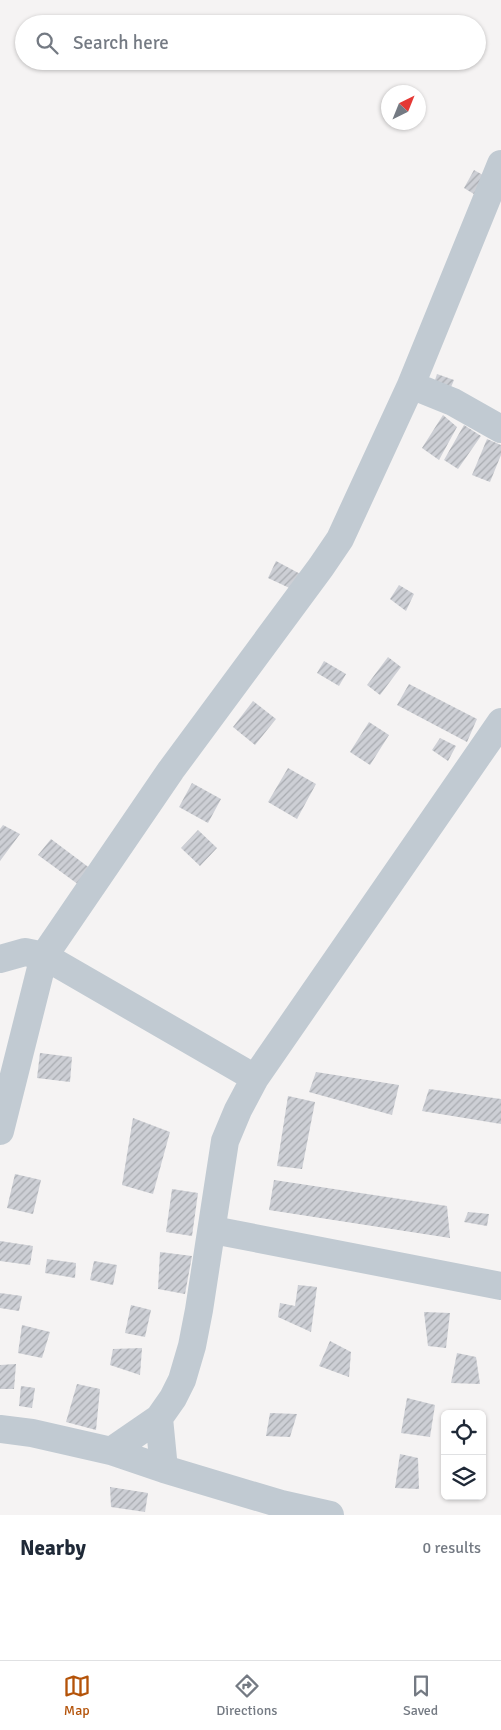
<!DOCTYPE html>
<html lang="en">
<head>
<meta charset="utf-8">
<style>
	body { margin:0; font-family:Signika,sans-serif; background:#f2f2f3; color:#1f2937 }
	.controls { position:absolute; right:15px; bottom:15px; display:grid; overflow:hidden; border-radius:8px; box-shadow:0 1px 4px #0004 }
	.controls button { width:45px; height:45px; display:grid; place-items:center; padding:0; border:0; border-bottom:1px solid #e0e1e3; background:#fff; color:#1f2937; font:25px sans-serif }
	.compass { position:absolute; left:381px; top:85px; width:45px; height:45px; border-radius:50%; background:#fff; box-shadow:0 1px 4px #0004; rotate:43deg }
	.list { margin:0; padding:0; list-style:none }
	h2 { display:flex; justify-content:space-between; align-items:center; height:65px; margin:0; padding:0 20px; font-size:21px }
	h2 small { font-size:16px; font-weight:400; color:#747a83 }
	.icon { flex:none; width:28px; height:28px; fill:none; stroke:currentColor; stroke-width:2; stroke-linecap:round; stroke-linejoin:round }
	.map { position:relative; flex:none; width:501px; height:1515px; overflow:hidden }
	.search { position:absolute; background:#fff; box-shadow:0 1px 4px #0004; left:15px; right:15px; top:15px; height:55px; display:flex; align-items:center; gap:12px; box-sizing:border-box; padding:0 18px; border-radius:28px; color:#747a83; font-size:19px }
	.sheet { height:145px; background:#fff }
	nav { display:flex; justify-content:space-around; align-items:center; box-sizing:border-box; height:70px; border-top:1px solid #e0e1e3; background:#fff; font-size:14px; color:#747a83 }
	nav a { display:grid; justify-items:center; gap:2px }
	nav .on { color:#b45309 }
	.map>svg:first-child { display:block }
</style>
</head>
<body>
<div class="map">
<svg width="501" height="1515" viewBox="0 0 501 1515">
	<defs>
		<pattern id="building-hatch" width="6" height="6" patternUnits="userSpaceOnUse" patternTransform="scale(1.25)"><rect width="6" height="6" fill="#cdcfd5"/><path d="M-1 1l2-2M0 6l6-6M5 7l2-2" fill="none" stroke="#a8abb0"/></pattern>
	</defs>
	<rect width="100%" height="100%" fill="#f5f3f3"/>
	<path fill="url(#building-hatch)" d="M474,170L490,179L482,199L464,188Z
		M437,374L454,380L449,392L433,386Z
		M443,415L457,427L439,460L422,448Z
		M464,425L481,436L458,469L444,460Z
		M487,439L501,445V455L490,482L472,475Z
		M276,561L306,577L298,592L268,578Z
		M399,585L414,594L406,611L390,599Z
		M388,657L401,667L380,695L367,685Z
		M324,661L346,674L339,686L317,673Z
		M409,684L477,719L467,742L397,705Z
		M253,701L276,719L255,745L233,727Z
		M369,722L389,735L370,765L350,752Z
		M440,738L456,746L448,761L432,750Z
		M288,768L316,784L297,819L268,802Z
		M192,783L221,799L208,823L179,807Z
		M3,825L20,834L0,861V829Z
		M198,830L217,848L200,866L181,848Z
		M51,839L91,869L79,885L38,855Z
		M40,1053L72,1057L70,1082L37,1078Z
		M316,1072L399,1085L392,1115L309,1092Z
		M429,1089L501,1099V1124L422,1111Z
		M288,1096L315,1102L302,1169L277,1166Z
		M133,1118L170,1132L153,1194L122,1185Z
		M15,1174L41,1180L33,1214L7,1208Z
		M274,1180L447,1206L450,1238L269,1210Z
		M172,1189L198,1193L192,1236L166,1232Z
		M468,1212L489,1214L487,1226L464,1222Z
		M0,1241L33,1246L30,1265L0,1261Z
		M160,1252L192,1256L185,1294L158,1289Z
		M47,1259L76,1263L75,1278L45,1273Z
		M94,1261L117,1265L113,1285L90,1280Z
		M298,1285L317,1287L311,1332L278,1317L280,1303L295,1306Z
		M0,1293L22,1296L19,1311L0,1308Z
		M131,1305L151,1310L145,1337L125,1333Z
		M424,1312L450,1313L446,1348L428,1346Z
		M22,1325L50,1332L42,1358L18,1353Z
		M330,1341L351,1352L349,1377L319,1366Z
		M142,1348L140,1375L110,1365L113,1349Z
		M457,1353L476,1357L480,1384L451,1383Z
		M16,1364L14,1389H0V1365Z
		M77,1384L100,1389L96,1430L66,1422Z
		M21,1386L35,1388L32,1408L19,1406Z
		M407,1398L435,1405L430,1437L401,1433Z
		M270,1413L297,1414L290,1437L266,1436Z
		M400,1454L418,1458L419,1489L395,1488Z
		M110,1487L148,1493L145,1512L111,1507Z"/>
	<g fill="none" stroke-linecap="round" stroke-linejoin="round">
		<path stroke="#c1cad2" stroke-width="28" d="M411,385L453,402L501,429
			M0,959L25,952L44,956L255,1078
			M0,1131L44,956L171,770L321,567L340,539L411,385L501,164
			M213,1230L501,1286
			M159,1418L164,1469
			M0,1429L32,1433L111,1451L164,1469L281,1504L330,1515
			M111,1451L159,1418L173,1398L182,1380L192,1346L199,1310L225,1141L238,1110L255,1078L501,722"/>
	</g>
</svg>
<div class="controls">
<button><svg class="icon" aria-label="locate" viewBox="0 0 24 24"><circle cx="12" cy="12" r="6"/><path d="M12 2v4M12 18v4M2 12h4M18 12h4"/></svg></button>
<button><svg class="icon" aria-label="layers" viewBox="0 0 24 24"><path d="M12 4l9 5-9 5-9-5zM3 14l9 5 9-5"/></svg></button>
</div>
<svg class="compass" viewBox="-18 -18 36 36"><path d="M0-13l5 13h-10z" fill="#e53935"/><path d="M0 13l5-13h-10z" fill="#747a83"/></svg>
<div class="search"><svg class="icon" aria-label="search" viewBox="0 0 24 24"><circle cx="10" cy="10" r="6"/><path d="M15 15l6 6"/></svg>Search here</div>
</div>
<section class="sheet">
<h2>Nearby<small>0 results</small></h2>
<ul class="list">
</ul>
</section>
<nav>
<a class="on"><svg class="icon" aria-label="map" viewBox="0 0 24 24"><path d="M3 6l6-2 6 2 6-2v14l-6 2-6-2-6 2zM9 4v14M15 6v14"/></svg>Map</a>
<a><svg class="icon" aria-label="directions" viewBox="0 0 24 24"><path d="M12 3l9 9-9 9-9-9zM9 14v-3h6M13 9l2 2-2 2"/></svg>Directions</a>
<a><svg class="icon" aria-label="saved" viewBox="0 0 24 24"><path d="M7 4h10v16l-5-4-5 4z"/></svg>Saved</a>
</nav>
</body>
</html>
